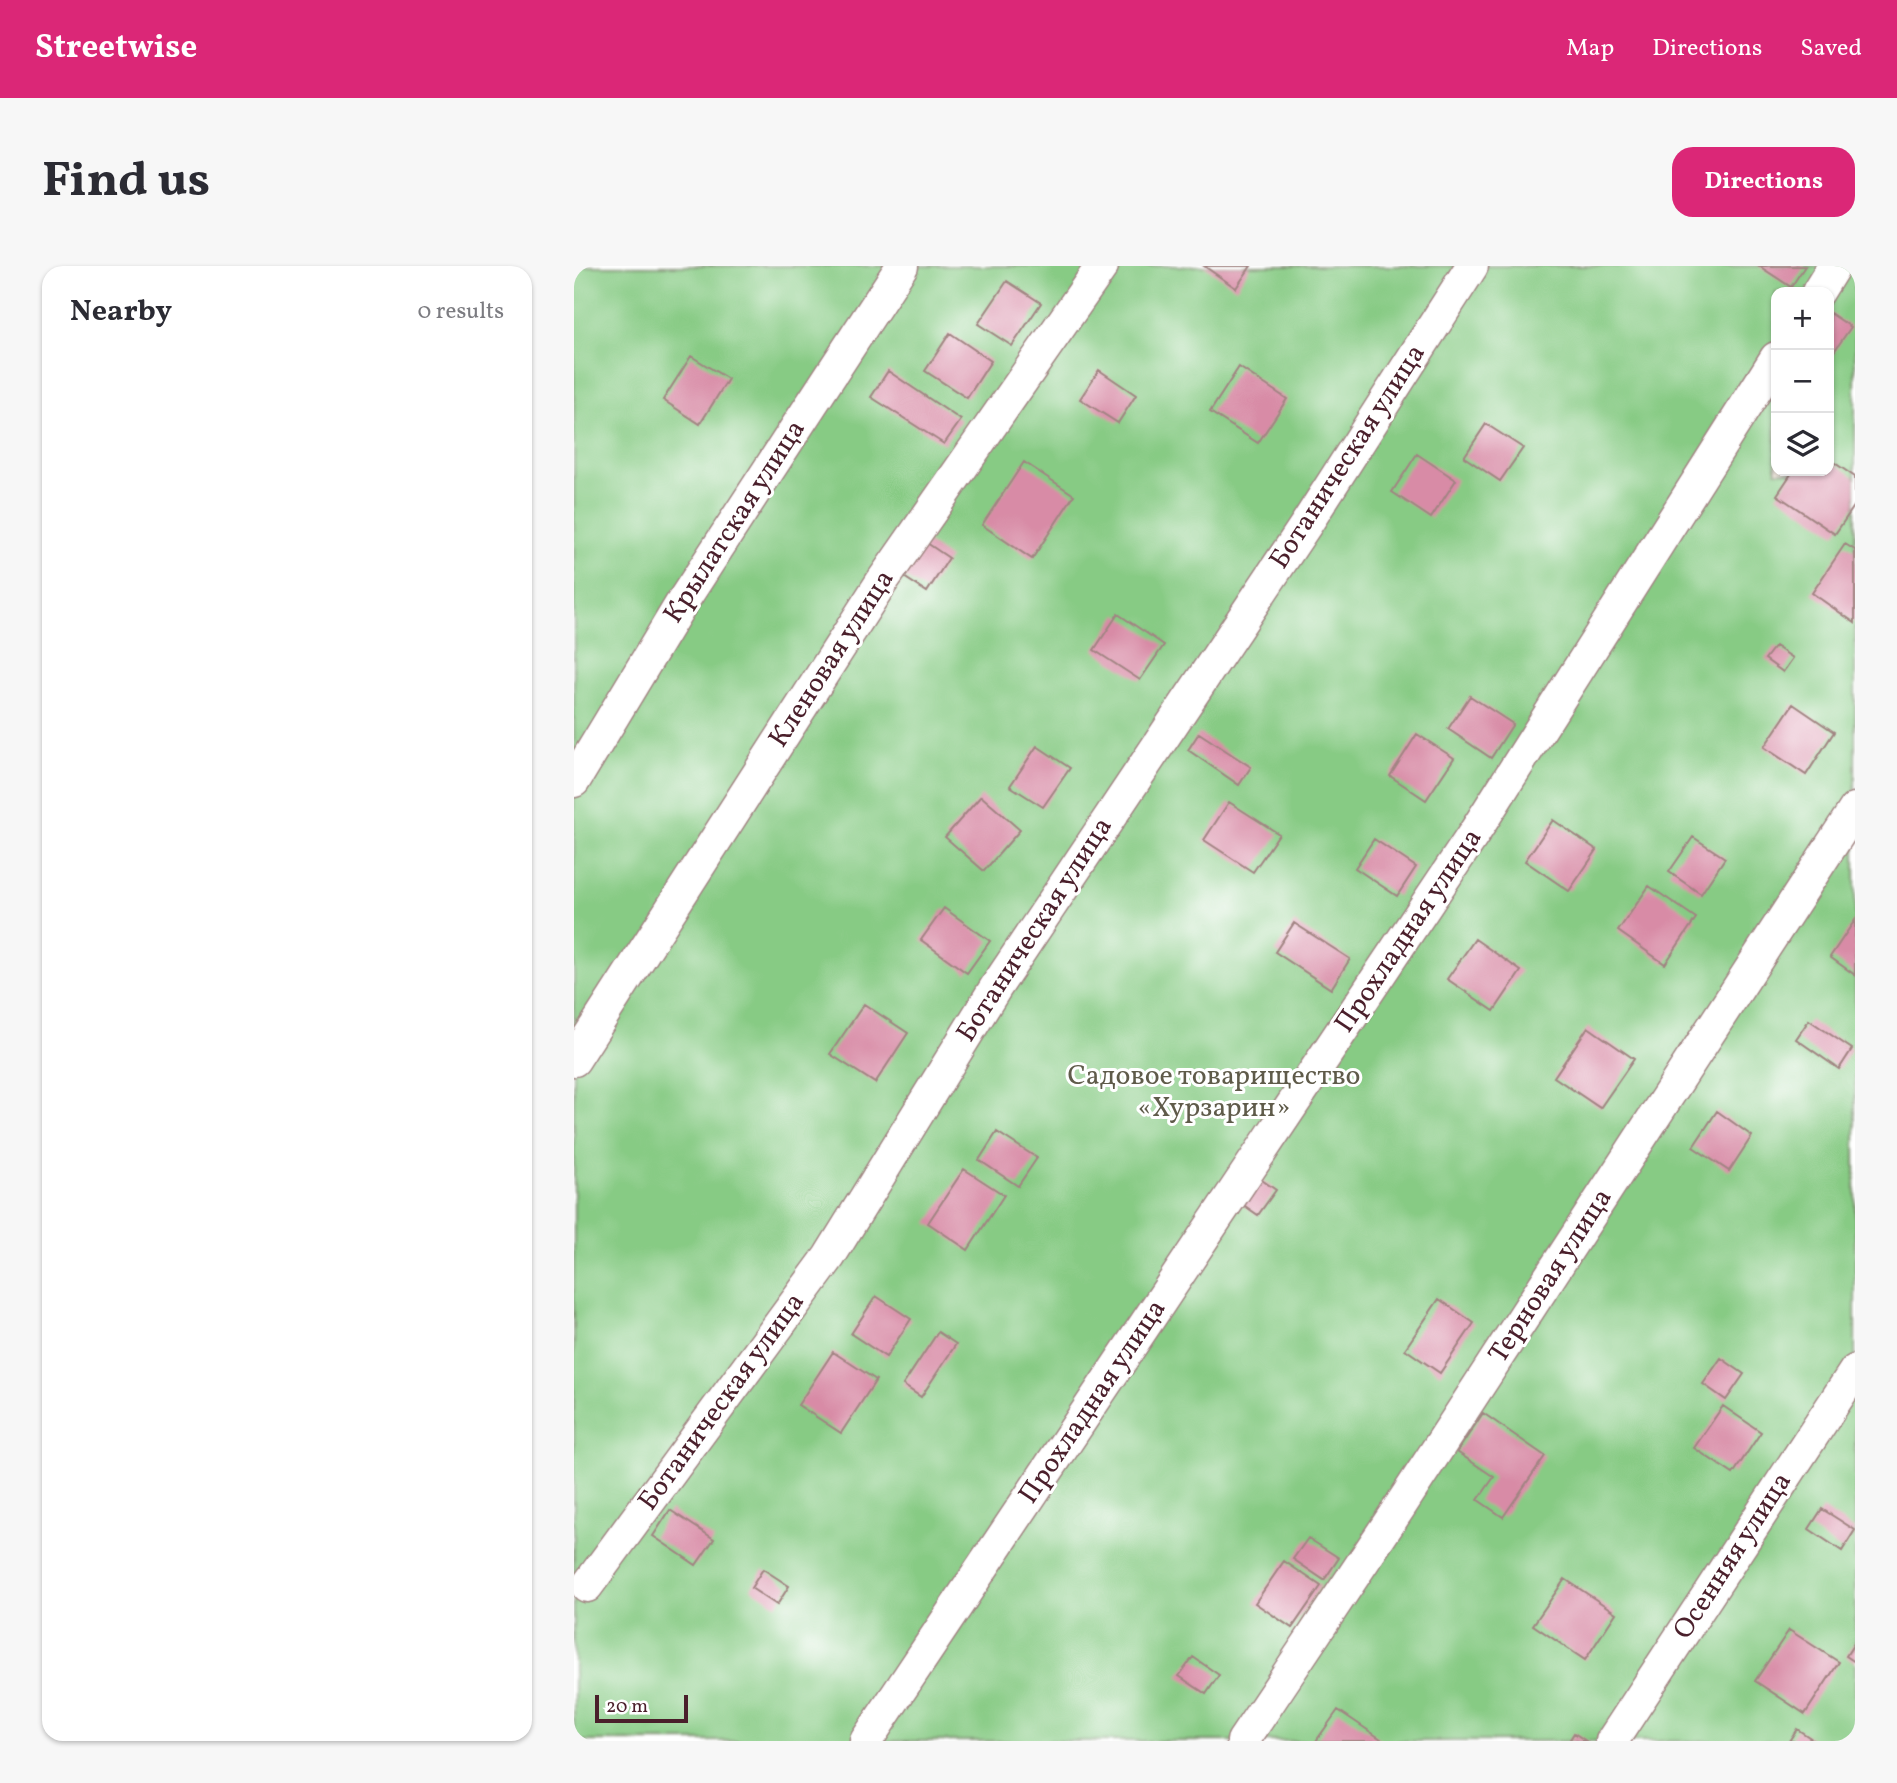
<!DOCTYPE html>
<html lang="en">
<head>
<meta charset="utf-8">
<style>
	body { margin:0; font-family:Vollkorn,serif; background:#f7f7f7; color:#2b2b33 }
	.controls { position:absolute; right:21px; top:21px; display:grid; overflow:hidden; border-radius:14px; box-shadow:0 2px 5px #0004 }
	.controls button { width:63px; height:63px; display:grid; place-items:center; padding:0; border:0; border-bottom:2px solid #e1e1e2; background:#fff; color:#2b2b33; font:35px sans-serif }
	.scale { position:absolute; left:21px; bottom:18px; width:93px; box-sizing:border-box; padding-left:7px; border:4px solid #4a1f2b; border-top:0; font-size:19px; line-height:24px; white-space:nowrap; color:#4a1f2b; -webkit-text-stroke:5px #fff; paint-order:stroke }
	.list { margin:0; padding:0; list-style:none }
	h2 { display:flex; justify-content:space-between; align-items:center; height:91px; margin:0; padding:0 28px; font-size:30px }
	h2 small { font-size:23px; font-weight:400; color:#7c7c81 }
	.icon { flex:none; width:38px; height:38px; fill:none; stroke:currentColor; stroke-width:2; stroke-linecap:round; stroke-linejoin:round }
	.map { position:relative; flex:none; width:1281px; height:1475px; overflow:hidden; border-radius:21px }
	header { display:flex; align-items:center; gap:42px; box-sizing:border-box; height:98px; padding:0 35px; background:#db2777; color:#fff }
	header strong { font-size:33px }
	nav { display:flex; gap:38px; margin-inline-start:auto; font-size:24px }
	.intro { display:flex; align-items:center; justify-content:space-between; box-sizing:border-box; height:168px; padding:0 42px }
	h1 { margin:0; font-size:49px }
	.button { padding:18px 32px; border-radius:21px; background:#db2777; color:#fff; font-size:24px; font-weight:700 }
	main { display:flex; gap:42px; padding:0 42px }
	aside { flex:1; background:#fff; border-radius:21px; box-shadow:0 2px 5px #0004 }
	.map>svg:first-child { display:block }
</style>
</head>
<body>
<header>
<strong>Streetwise</strong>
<nav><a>Map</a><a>Directions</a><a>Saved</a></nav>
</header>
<div class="intro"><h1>Find us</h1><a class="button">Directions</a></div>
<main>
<aside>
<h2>Nearby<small>0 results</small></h2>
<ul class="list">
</ul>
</aside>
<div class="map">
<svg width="1281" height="1475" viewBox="0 0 1281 1475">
	<rect width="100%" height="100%" fill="#fff"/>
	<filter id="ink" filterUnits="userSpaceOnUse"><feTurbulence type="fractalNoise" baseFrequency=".0143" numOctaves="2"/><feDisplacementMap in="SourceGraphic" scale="14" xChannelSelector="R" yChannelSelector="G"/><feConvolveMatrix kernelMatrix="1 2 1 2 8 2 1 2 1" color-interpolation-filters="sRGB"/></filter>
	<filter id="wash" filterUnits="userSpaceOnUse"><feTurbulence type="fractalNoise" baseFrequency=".00686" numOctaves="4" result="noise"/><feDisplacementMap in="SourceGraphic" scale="28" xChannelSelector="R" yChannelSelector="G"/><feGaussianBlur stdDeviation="1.57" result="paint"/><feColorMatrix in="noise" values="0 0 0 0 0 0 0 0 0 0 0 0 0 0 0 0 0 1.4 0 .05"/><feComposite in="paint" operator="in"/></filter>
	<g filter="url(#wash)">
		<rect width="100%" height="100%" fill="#f8ead9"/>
		<path fill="#87cb84" stroke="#687558" stroke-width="2" fill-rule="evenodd" d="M0,0H1281V1475H0ZM1202,26H1255V205H1202Z"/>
		<g id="blocks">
			<path fill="#d88ba6" d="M630,0H677L662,22Z
				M1185,0H1231L1217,21Z
				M433,15L467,37L438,80L404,58Z
				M1256,47L1277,61L1259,87L1255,84Z
				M376,67L417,95L393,132L351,105Z
				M117,90L154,113L126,158L89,134Z
				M665,101L713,133L684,177L636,146Z
				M525,104L562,129L544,157L506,133Z
				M314,105L387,154L370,178L297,131Z
				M912,158L949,182L926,215L890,191Z
				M843,188L882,214L857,252L818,226Z
				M1255,193L1281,211V239L1261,268L1203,229L1219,205H1255Z
				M450,196L500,229L458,293L408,259Z
				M353,277L375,292L353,326L330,311Z
				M1271,278L1281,284V357L1238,327Z
				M544,348L590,379L566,414L520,384Z
				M1201,380L1219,392L1209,406L1191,393Z
				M896,430L939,458L917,492L874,463Z
				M1219,438L1260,466L1232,509L1190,481Z
				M625,467L677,501L665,519L614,484Z
				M843,468L880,492L852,534L816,510Z
				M463,480L496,502L469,541L436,520Z
				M407,530L446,564L410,605L371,571Z
				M655,536L705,568L679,606L630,574Z
				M979,554L1023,584L995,625L951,595Z
				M1119,571L1151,592L1127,628L1095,606Z
				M800,573L842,601L823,630L781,602Z
				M1075,620L1122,652L1091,698L1044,665Z
				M370,642L416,675L393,707L347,674Z
				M1281,654V709L1256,691Z
				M720,657L776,693L757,723L701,686Z
				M901,673L947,705L920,745L873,713Z
				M290,738L334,767L301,817L256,788Z
				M1235,754L1278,783L1265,803L1222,773Z
				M1014,761L1060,793L1026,842L980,811Z
				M1143,845L1178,870L1155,905L1119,881Z
				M423,866L463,892L444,920L405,894Z
				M390,903L430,929L394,984L354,957Z
				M685,912L702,924L684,949L668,938Z
				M302,1030L337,1053L312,1091L277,1068Z
				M865,1033L900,1057L866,1107L831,1083Z
				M364,1066L382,1078L347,1131L329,1119Z
				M259,1086L302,1114L267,1167L224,1139Z
				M1147,1092L1170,1108L1152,1134L1129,1118Z
				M1149,1140L1187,1166L1159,1208L1120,1182Z
				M909,1147L971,1190L929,1251L904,1234L920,1211L883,1186Z
				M1248,1243L1281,1264L1268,1285L1235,1263Z
				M96,1244L140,1273L122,1299L79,1270Z
				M734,1272L765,1292L750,1314L719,1293Z
				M710,1295L747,1320L718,1362L681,1337Z
				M189,1303L215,1320L203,1339L177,1322Z
				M991,1313L1042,1347L1011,1394L959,1359Z
				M1215,1364L1265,1396L1231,1448L1181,1415Z
				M1281,1376V1396L1272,1390Z
				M619,1391L645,1409L632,1428L605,1410Z
				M764,1444L807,1473L806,1475H742Z
				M1223,1463L1241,1475H1215Z
				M1000,1467L1012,1475H995Z"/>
		</g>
	</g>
	<g filter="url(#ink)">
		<use href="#blocks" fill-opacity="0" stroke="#a18482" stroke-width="2"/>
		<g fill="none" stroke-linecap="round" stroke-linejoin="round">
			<defs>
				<path id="street" d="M1244,26L1260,0
					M0,515L107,338L328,0
					M0,794L307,317L528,0
					M13,1320L255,991L422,721L733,257L898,0
					M292,1475L899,569L1202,92
					M669,1475L825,1242L1281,543
					M1038,1475L1281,1105"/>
			</defs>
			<use href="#street" stroke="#a18482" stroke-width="35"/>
			<use href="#street" stroke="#fff" stroke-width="32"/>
		</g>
	</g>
	<g text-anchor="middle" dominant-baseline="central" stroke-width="6" stroke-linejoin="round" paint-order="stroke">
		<g font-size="28" fill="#4a1f2b" stroke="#fff">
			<text transform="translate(774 191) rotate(-57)">Ботаническая улица</text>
			<text transform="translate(161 256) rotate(-57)">Крылатская улица</text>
			<text transform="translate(258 393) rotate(-57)">Кленовая улица</text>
			<text transform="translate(461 664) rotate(-57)">Ботаническая улица</text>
			<text transform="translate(835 665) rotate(-56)">Прохладная улица</text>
			<text transform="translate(977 1010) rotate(-57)">Терновая улица</text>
			<text transform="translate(148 1136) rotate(-54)">Ботаническая улица</text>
			<text transform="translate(519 1136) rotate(-56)">Прохладная улица</text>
			<text transform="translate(1159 1290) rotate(-57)">Осенняя улица</text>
		</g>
		<g font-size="28" fill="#5f5b4a" stroke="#fff">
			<text x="640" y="810">Садовое товарищество<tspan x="640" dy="32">«Хурзарин»</tspan></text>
		</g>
	</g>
</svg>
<div class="controls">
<button>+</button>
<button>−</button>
<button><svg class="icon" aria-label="layers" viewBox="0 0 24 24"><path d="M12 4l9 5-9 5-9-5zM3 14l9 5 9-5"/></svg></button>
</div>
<div class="scale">20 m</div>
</div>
</main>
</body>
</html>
